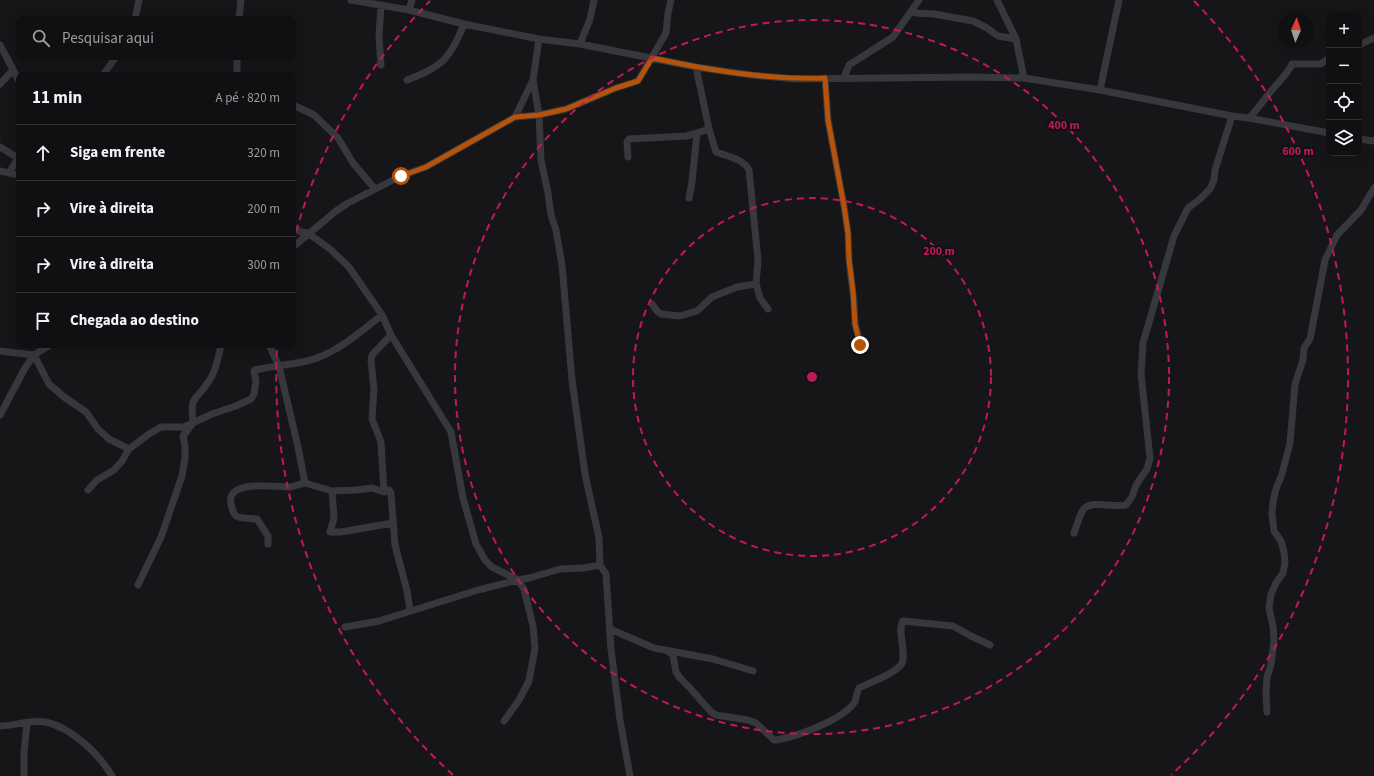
<!DOCTYPE html>
<html lang="pt">
<head>
<meta charset="utf-8">
<style>
	body { margin:0; font-family:"Source Sans 3",sans-serif; background:#1e1e20; color:#f1f3f6 }
	.controls { position:absolute; right:12px; top:12px; display:grid; overflow:hidden; border-radius:8px; box-shadow:0 4px 16px #0002 }
	.controls button { width:36px; height:36px; display:grid; place-items:center; padding:0; border:0; border-bottom:1px solid #303032; background:#101012; color:#f1f3f6; font:20px sans-serif }
	.compass { position:absolute; left:1278px; top:12px; width:36px; height:36px; border-radius:50%; background:#101012; box-shadow:0 4px 16px #0002; rotate:3deg }
	.stop { position:absolute; width:12px; height:12px; margin:-9px; border:3px solid #b45309; border-radius:50%; background:#fff }
	.stop.end { background:#b45309; border-color:#fff; box-shadow:0 1px 4px #0008 }
	.list { margin:0; padding:0; list-style:none }
	h2 { display:flex; justify-content:space-between; align-items:center; height:52px; margin:0; padding:0 16px; font-size:17px }
	h2 small { font-size:13px; font-weight:400; color:#9c9d9f }
	.list li { display:grid; grid-template-columns:26px 1fr auto; gap:12px; align-items:center; box-sizing:border-box; height:56px; padding:0 16px; border-top:1px solid #303032 }
	.list b { display:block; font-size:15px; white-space:nowrap }
	.list em { font-size:13px; font-style:normal; color:#9c9d9f }
	.icon { flex:none; width:22px; height:22px; fill:none; stroke:currentColor; stroke-width:2; stroke-linecap:round; stroke-linejoin:round }
	.map { position:relative; flex:none; width:1374px; height:776px; overflow:hidden }
	.search { position:absolute; background:#101012; box-shadow:0 4px 16px #0002; left:16px; top:16px; width:280px; height:44px; display:flex; align-items:center; gap:10px; box-sizing:border-box; padding:0 14px; border-radius:8px; color:#9c9d9f; font-size:15px }
	.panel { position:absolute; background:#101012; box-shadow:0 4px 16px #0002; left:16px; top:72px; width:280px; height:276px; border-radius:8px }
	.map>svg:first-child { display:block }
</style>
</head>
<body>
<div class="map">
<svg width="1374" height="776" viewBox="0 0 1374 776">
	<rect width="100%" height="100%" fill="#161618"/>
	<g fill="none" stroke-linecap="round" stroke-linejoin="round">
		<path stroke="#37383d" stroke-width="7" d="M351,0L409,10L464,24L539,39L580,44L696,67L751,75L796,79L973,77L1024,78L1100,90L1232,116L1249,118L1329,133
			M997,0L1016,39L1024,78
			M409,10L412,0
			M911,11L916,13L934,14L973,21L987,28L998,36L1016,39
			M135,19L139,0
			M239,19L241,0
			M580,44L590,19L594,0
			M0,45L19,81
			M1359,45L1374,38
			M381,65L379,37L381,5
			M696,67L709,129L716,152C727,156 744,159 749,170L758,260L756,284L760,298L768,309
			M103,75L116,57
			M237,75V57
			M825,78L828,120L844,206L848,233L849,260L854,302L855,324L861,345
			M844,78L849,65L893,37L919,0
			M407,80C442,67 450,59 464,24
			M533,80L539,115L541,160L548,193L551,215L556,230L562,265L572,380L585,474L599,538L600,565L606,574L611,649L620,720L630,776
			M0,84L13,70
			M1100,90L1119,0
			M293,105L314,115L338,138L353,163L375,189
			M515,117L533,80L539,39
			M1249,118C1258,109 1264,99 1272,90C1279,81 1287,75 1292,64H1321L1329,58
			M1359,139L1374,141
			M0,147L18,158L19,157
			M628,157L627,142L629,139L686,136L697,133
			M0,171L19,175
			M9,173L18,158
			M689,198L692,182L697,133L709,129
			M293,228L301,232L308,233L330,249L349,267L382,315L391,335L451,432L463,498L476,544L485,560L492,567L518,580L524,589L533,626L535,648L529,681L519,700L504,721
			M293,247L336,211L348,203L401,176L426,167L515,117L539,115L566,109L616,88L638,81L666,33L668,13L671,0
			M652,304L657,311L661,314L680,316L697,311L712,297L737,287L756,284
			M269,345L279,366L298,447L305,483L332,491L356,490L372,488L384,492L389,490L391,493L395,545L407,591L410,610
			M0,351L34,355
			M34,355L49,384L64,397L86,412L98,429L109,439L129,449
			M0,415L25,368L34,355L50,345
			M88,490L97,480L114,470L122,461L129,449L149,434L161,427H184L212,414L236,406L251,399L254,394L256,381L254,371L255,370C272,366 290,365 307,361C336,354 359,333 382,315
			M332,491L334,518L330,532H341L393,523
			M384,492L381,442L372,419L374,390L371,360L372,355L391,335
			M1074,533C1077,526 1079,516 1083,510C1091,499 1113,508 1126,505L1132,497L1136,485L1147,469L1150,458L1141,374L1143,343L1174,236L1188,208L1200,199L1210,189L1214,180L1215,170L1232,116
			M268,544V536L257,519C251,518 241,519 236,516C233,514 232,508 231,504C225,479 276,487 290,487C295,486 300,484 305,483
			M138,585L161,537L182,476L185,458V446L183,436L193,423C190,393 195,403 209,381C215,373 219,355 221,345
			M345,627L379,621L478,590L518,580L529,578L560,569L583,568L600,565
			M610,629L654,648L713,659L753,671
			M667,651L673,655L676,672L680,678L690,688L711,712L716,715L748,720L756,723L774,740H776C796,737 842,720 854,703C857,699 856,693 859,688C872,681 889,677 900,666C909,658 896,632 903,621L953,626L971,636L990,645
			M1267,712L1266,693L1267,677L1271,665L1274,640L1273,626L1269,608L1271,594L1276,583L1283,573L1285,563L1284,552L1281,541L1274,531L1272,514L1273,502L1276,489L1282,474L1290,443L1295,384L1303,360L1304,348L1310,339L1325,260L1337,235L1361,210L1374,188
			M0,726C15,726 31,719 46,722C72,728 99,754 112,776
			M24,776V753L27,723"/>
	</g>
	<g fill="none" stroke-linecap="round" stroke-linejoin="round">
		<path stroke="#b45309" stroke-width="5" d="M401,176L426,167L515,117L539,115L566,109L616,88L638,81L652,58C709,70 766,80 825,78L828,120L844,206L848,233L849,260L853,291L855,324L860,345"/>
	</g>
	<g fill="none" stroke="#c2185b" stroke-width="2" stroke-dasharray="7 5">
		<circle cx="812" cy="377" r="179"/>
		<circle cx="812" cy="377" r="357"/>
		<path d="M453 775A536 536 0 0 1 277 349M293 243A536 536 0 0 1 430 1M1194 1A536 536 0 0 1 1171 775"/>
	</g>
	<circle cx="812" cy="377" r="6" fill="#c2185b" stroke="#111113" stroke-width="2"/>
	<g font-size="12" text-anchor="middle" font-weight="bold" fill="#c2185b" stroke="#111113" stroke-width="4" stroke-linejoin="round" paint-order="stroke">
		<text x="1064" y="129">400 m</text>
		<text x="1298" y="155">600 m</text>
		<text x="939" y="255">200 m</text>
	</g>
</svg>
<div class="controls">
<button>+</button>
<button>−</button>
<button><svg class="icon" aria-label="locate" viewBox="0 0 24 24"><circle cx="12" cy="12" r="6"/><path d="M12 2v4M12 18v4M2 12h4M18 12h4"/></svg></button>
<button><svg class="icon" aria-label="layers" viewBox="0 0 24 24"><path d="M12 4l9 5-9 5-9-5zM3 14l9 5 9-5"/></svg></button>
</div>
<svg class="compass" viewBox="-18 -18 36 36"><path d="M0-13l5 13h-10z" fill="#e53935"/><path d="M0 13l5-13h-10z" fill="#9c9d9f"/></svg>
<div class="stop" style="left:401px;top:176px"></div>
<div class="stop end" style="left:860px;top:345px"></div>
<div class="search"><svg class="icon" aria-label="search" viewBox="0 0 24 24"><circle cx="10" cy="10" r="6"/><path d="M15 15l6 6"/></svg>Pesquisar aqui</div>
<section class="panel">
<h2>11 min<small>A pé · 820 m</small></h2>
<ul class="list">
<li><svg class="icon" aria-label="ahead" viewBox="0 0 24 24"><path d="M12 20V5M6 11l6-6 6 6"/></svg><div><b>Siga em frente</b></div><em>320 m</em></li>
<li><svg class="icon" aria-label="right" viewBox="0 0 24 24"><path d="M7 20v-9h11M14 6l5 5-5 5"/></svg><div><b>Vire à direita</b></div><em>200 m</em></li>
<li><svg class="icon" aria-label="right" viewBox="0 0 24 24"><path d="M7 20v-9h11M14 6l5 5-5 5"/></svg><div><b>Vire à direita</b></div><em>300 m</em></li>
<li><svg class="icon" aria-label="arrive" viewBox="0 0 24 24"><path d="M6 21V4h12l-3 4 3 4H6"/></svg><div><b>Chegada ao destino</b></div></li>
</ul>
</section>
</div>
</body>
</html>
